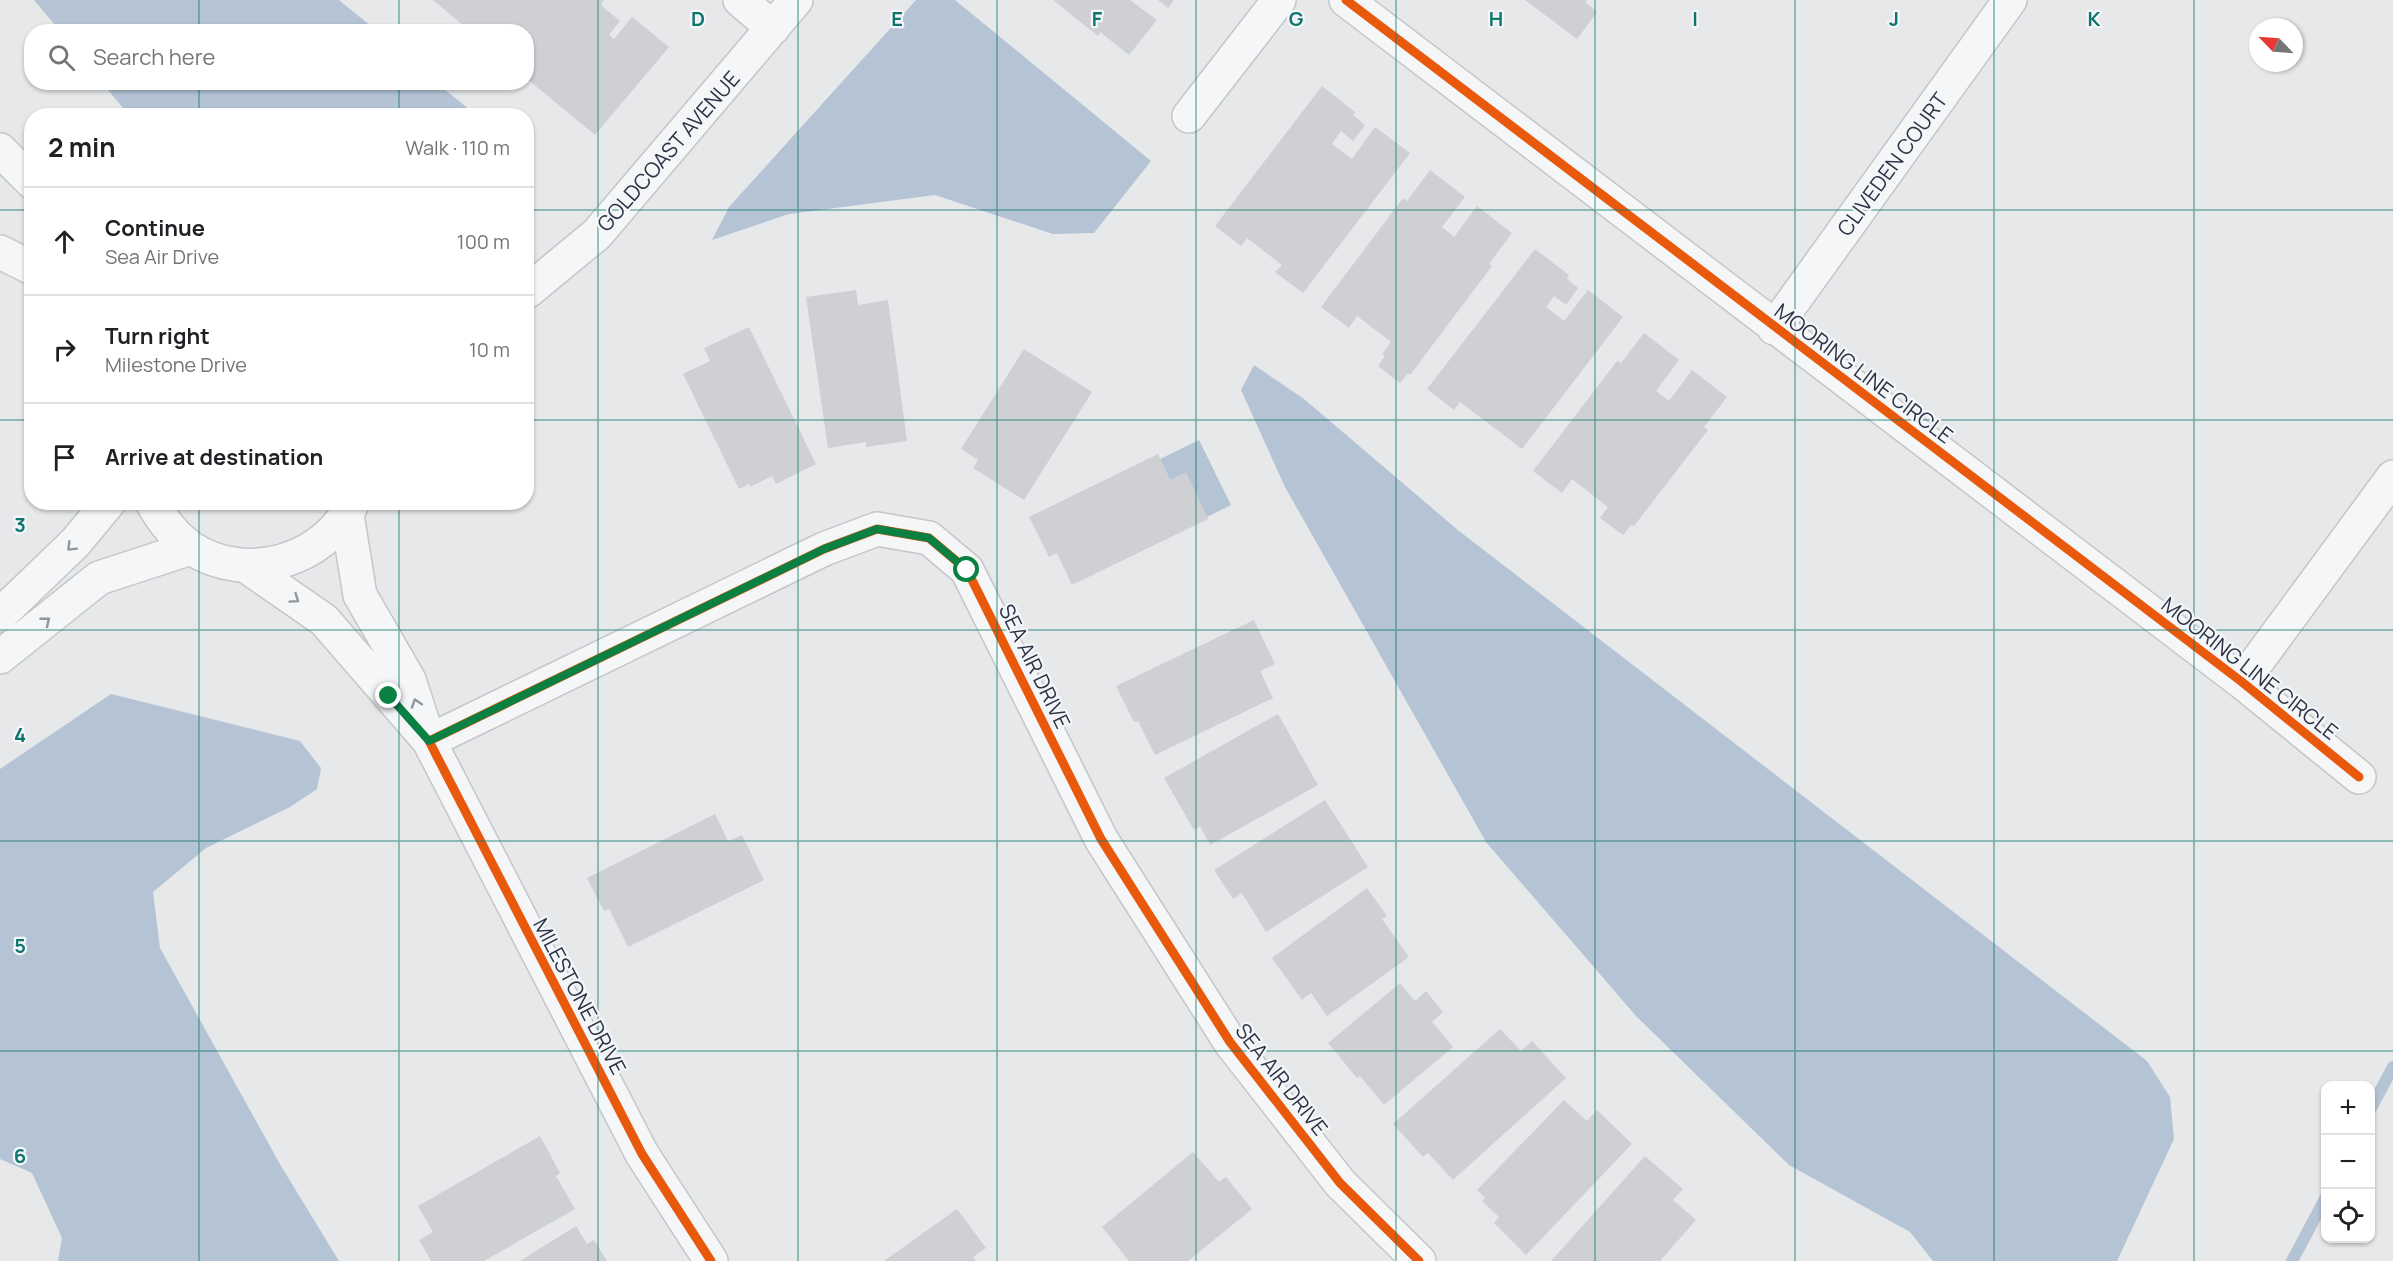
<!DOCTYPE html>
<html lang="en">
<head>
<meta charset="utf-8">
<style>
	body { margin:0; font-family:Manrope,sans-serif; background:#f6f6f6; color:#202124 }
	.controls { position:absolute; right:18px; bottom:18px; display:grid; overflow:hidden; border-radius:12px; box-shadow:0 2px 4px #0004 }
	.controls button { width:54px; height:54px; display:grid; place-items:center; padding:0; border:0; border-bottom:2px solid #e0e0e0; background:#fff; color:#202124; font:30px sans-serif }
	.compass { position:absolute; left:2249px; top:18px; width:54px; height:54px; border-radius:50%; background:#fff; box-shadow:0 2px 4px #0004; rotate:295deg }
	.stop { position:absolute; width:18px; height:18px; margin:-14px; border:4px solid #0b8043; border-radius:50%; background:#fff }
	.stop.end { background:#0b8043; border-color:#fff; box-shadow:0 2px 6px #0008 }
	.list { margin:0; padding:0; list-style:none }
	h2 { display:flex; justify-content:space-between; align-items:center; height:78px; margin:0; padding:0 24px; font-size:26px }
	h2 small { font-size:20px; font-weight:400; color:#757577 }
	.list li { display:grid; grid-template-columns:39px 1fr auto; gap:18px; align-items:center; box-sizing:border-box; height:108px; padding:0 24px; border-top:2px solid #e0e0e0 }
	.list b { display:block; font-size:22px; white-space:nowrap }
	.list p { margin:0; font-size:20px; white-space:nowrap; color:#757577 }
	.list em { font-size:20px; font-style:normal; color:#757577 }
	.icon { flex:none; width:33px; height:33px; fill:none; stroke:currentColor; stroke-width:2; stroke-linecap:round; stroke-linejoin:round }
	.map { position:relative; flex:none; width:2393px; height:1261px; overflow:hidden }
	.search { position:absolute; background:#fff; box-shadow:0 2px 4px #0004; left:24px; top:24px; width:510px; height:66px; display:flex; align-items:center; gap:15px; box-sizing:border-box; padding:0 21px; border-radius:24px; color:#757577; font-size:22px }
	.panel { position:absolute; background:#fff; box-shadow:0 2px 4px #0004; left:24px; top:108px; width:510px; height:402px; border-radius:24px }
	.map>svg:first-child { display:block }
</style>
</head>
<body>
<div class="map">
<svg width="2393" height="1261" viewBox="0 0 2393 1261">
	<rect width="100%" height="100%" fill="#e6e8ea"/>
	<path fill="#b4c4d5" d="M34,0H339L377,31H60Z
		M916,0H955L1151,161L1094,233L1053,234L935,195L789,214L712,240L729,207Z
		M102,83H437L476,115H129Z
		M1254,365L1304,399L1459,531L2147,1061L2170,1097L2174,1139L2117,1261H1933L1910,1232L1789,1165L1636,1016L1486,842L1285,487L1241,390Z
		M1199,440L1231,505L1207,517L1186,473L1170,480L1160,459Z
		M111,694L300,741L321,768L317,789L290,807L206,848L153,892L160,948L281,1166L339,1261H58L62,1238L32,1173L0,1159V769Z"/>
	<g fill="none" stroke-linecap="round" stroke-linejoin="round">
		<path stroke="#b4c4d5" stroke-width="12" d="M2370,1110L2393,1067
			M2292,1261L2326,1197"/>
	</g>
	<path fill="#ced0d3" d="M433,0H604L601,5L620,21L609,35L614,39L632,17L669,47L595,135L526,78V32H471Z
		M1053,0H1130L1157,20L1129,55L1100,32L1098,36Z
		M1158,0H1174L1168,8Z
		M1525,0H1587L1585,2L1597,12L1577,39Z
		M1322,86L1355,112L1353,115L1365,125L1353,141L1341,131L1332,144L1352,159L1375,127L1410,153L1303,293L1275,272L1282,265L1247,238L1241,246L1215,226Z
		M1430,170L1465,197L1442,227L1454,237L1477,206L1512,233L1489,264L1492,266L1410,375L1408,373L1400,383L1378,366L1385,356L1382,354L1391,342L1357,316L1349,328L1321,307L1403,198L1407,201Z
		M1535,249L1569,275L1567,279L1578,288L1566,305L1554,296L1546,307L1564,321L1588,290L1623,317L1522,449L1460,402L1454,410L1427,389Z
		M856,290L858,305L888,300L907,441L866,447V442L828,448L806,297Z
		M749,327L816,464L776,484L772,476L750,487L749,484L739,489L683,374L710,361L704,348Z
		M1644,333L1679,360L1656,391L1669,401L1692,370L1727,397L1704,427L1708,430L1634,526L1631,525L1623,535L1600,518L1608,507L1572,479L1562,493L1533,471L1617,361L1621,363Z
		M1024,349L1092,392L1024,500L973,468L978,460L961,449Z
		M1158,454L1170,480L1186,473L1208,519L1072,585L1057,553L1049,557L1029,517Z
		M1254,620L1275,664L1260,671L1273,698L1155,755L1138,721L1134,722L1116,686Z
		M1278,714L1318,785L1210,845L1200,826L1194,830L1164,778Z
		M1325,800L1368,867L1266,932L1242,893L1233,899L1214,870Z
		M715,814L728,841L742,835L764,880L628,947L609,909L604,911L587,878Z
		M1367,888L1387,916L1382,919L1409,957L1327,1016L1311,993L1302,1000L1272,958Z
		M1400,983L1415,1001L1426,991L1443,1012L1432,1022L1453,1047L1384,1105L1360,1076L1357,1078L1328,1043Z
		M1500,1029L1521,1051L1532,1041L1566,1078L1453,1180L1428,1153L1423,1157L1393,1124Z
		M1564,1100L1587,1121L1597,1110L1632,1144L1526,1255L1494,1223L1499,1217L1482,1201L1485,1198L1477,1190Z
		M540,1136L560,1173L556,1176L575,1209L484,1261H431L419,1240L433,1232L418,1206Z
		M1193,1152L1219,1182L1226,1177L1252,1209L1188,1261H1129L1102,1227Z
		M1645,1156L1683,1189L1673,1200L1696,1220L1660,1261H1551Z
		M957,1209L986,1248L973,1257L976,1261H884Z
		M576,1226L587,1244L594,1240L607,1261H520Z"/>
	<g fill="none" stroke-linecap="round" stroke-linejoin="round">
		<defs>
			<path id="street" d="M740,0L773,28
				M1346,0L2242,682L2359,777
				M1189,116L1279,0
				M0,150L32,182
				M0,252L32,268
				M528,291L597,234L796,0
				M1774,328L2010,0
				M152,502C162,520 174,536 191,548C246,584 325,562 353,502
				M246,566L324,620L429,741L409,680L360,595L347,515
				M0,615L75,543L109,502
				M0,657L99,578L191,548
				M2242,682L2393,477
				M711,1261L642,1154L429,741L824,549L877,529L929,538L967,570L1101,839L1230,1042L1340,1183L1419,1261"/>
		</defs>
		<use href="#street" stroke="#c4c6c8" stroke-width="36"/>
		<use href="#street" stroke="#f5f6f7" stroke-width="33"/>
		<defs>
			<path id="cycleway" d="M1346,0L2242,682L2359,777
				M711,1261L642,1154L429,741L824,549L877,529L929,538L967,570L1101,839L1230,1042L1340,1183L1419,1261"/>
		</defs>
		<use href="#cycleway" stroke="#f4f6f9" stroke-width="13"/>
		<use href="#cycleway" stroke="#e8590c" stroke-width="9"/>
	</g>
	<defs><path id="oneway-chevron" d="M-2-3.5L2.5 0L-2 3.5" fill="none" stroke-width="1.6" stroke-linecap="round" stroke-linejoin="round" transform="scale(1.5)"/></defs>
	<g stroke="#90959e">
		<use href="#oneway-chevron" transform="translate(71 547) rotate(135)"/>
		<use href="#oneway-chevron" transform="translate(295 599) rotate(35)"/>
		<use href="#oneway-chevron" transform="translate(46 621) rotate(-39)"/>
		<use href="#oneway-chevron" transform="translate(416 703) rotate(-108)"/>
	</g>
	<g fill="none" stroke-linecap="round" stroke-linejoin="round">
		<path stroke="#0b8043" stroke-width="8" d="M389,696L429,741L824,549L877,529L929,538L967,570"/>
	</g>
	<path fill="none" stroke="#0f766e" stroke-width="1.5" stroke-opacity="0.55" d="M199,0V32M399,0V32M598,0V1261M798,0V1261M997,0V1261M1196,0V1261M1396,0V1261M1595,0V1261M1795,0V1261M1994,0V1261M2194,0V1261M199,82V116M399,82V116M0,210H32M526,210H2393M0,420H32M526,420H2393M199,502V1261M399,502V1261M0,630H2393M0,841H2393M0,1051H2393"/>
	<g text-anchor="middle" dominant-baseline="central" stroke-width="4.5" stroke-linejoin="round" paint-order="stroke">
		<g font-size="21" fill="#2b3445" stroke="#f4f6f9">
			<text transform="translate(668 151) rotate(-49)">GOLDCOAST AVENUE</text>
			<text transform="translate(1892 164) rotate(-54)">CLIVEDEN COURT</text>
			<text transform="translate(1864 373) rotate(37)">MOORING LINE CIRCLE</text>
			<text transform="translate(1035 666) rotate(64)">SEA AIR DRIVE</text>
			<text transform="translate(2250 668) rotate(38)">MOORING LINE CIRCLE</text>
			<text transform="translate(580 996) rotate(62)">MILESTONE DRIVE</text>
			<text transform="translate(1282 1079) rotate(52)">SEA AIR DRIVE</text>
		</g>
	</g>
	<g font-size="20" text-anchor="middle" font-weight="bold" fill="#0f766e" stroke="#f4f6f9" stroke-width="4.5" stroke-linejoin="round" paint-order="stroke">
		<text x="698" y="26">D</text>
		<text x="897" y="26">E</text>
		<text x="1097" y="26">F</text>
		<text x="1296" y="26">G</text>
		<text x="1496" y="26">H</text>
		<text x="1695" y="26">I</text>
		<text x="1894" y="26">J</text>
		<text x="2094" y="26">K</text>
		<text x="20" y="532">3</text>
		<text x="20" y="742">4</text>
		<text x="20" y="953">5</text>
		<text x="20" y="1163">6</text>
	</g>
</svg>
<div class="controls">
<button>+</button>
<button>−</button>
<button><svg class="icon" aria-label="locate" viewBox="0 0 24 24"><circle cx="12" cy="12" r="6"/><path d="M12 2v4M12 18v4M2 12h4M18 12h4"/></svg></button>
</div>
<svg class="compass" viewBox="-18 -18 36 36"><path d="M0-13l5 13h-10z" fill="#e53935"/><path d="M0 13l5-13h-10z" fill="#757577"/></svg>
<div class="stop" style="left:967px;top:570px"></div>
<div class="stop end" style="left:389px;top:696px"></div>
<div class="search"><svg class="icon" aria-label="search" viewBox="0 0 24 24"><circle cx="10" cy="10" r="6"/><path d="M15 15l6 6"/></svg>Search here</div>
<section class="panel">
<h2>2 min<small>Walk · 110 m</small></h2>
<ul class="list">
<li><svg class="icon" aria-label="ahead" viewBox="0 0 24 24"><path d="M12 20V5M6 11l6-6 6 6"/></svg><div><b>Continue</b><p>Sea Air Drive</p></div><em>100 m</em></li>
<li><svg class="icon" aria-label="right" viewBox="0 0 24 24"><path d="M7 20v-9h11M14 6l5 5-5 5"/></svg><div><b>Turn right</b><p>Milestone Drive</p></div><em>10 m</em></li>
<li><svg class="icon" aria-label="arrive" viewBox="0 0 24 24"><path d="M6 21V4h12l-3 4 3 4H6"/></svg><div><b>Arrive at destination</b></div></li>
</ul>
</section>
</div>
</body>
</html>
